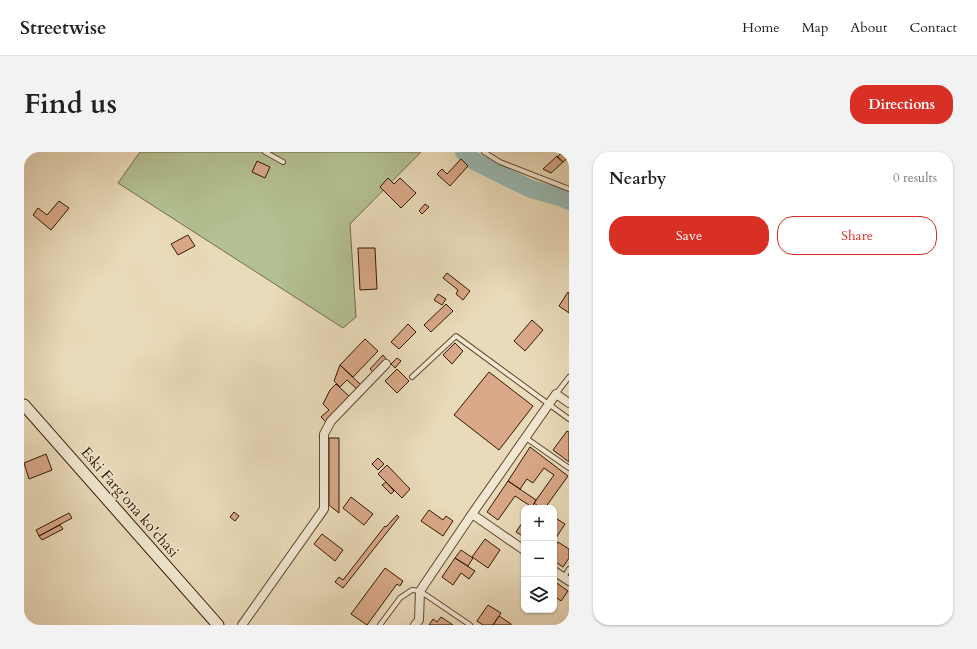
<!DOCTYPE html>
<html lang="en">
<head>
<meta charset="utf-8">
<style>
	body { margin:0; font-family:Cardo,serif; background:#f2f2f2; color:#222 }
	.controls { position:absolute; right:12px; bottom:12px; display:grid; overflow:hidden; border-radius:8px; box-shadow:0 1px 3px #0004 }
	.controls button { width:36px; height:36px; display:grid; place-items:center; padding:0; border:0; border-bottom:1px solid #e0e0e0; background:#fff; color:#222; font:20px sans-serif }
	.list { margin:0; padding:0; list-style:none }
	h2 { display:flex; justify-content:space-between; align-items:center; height:52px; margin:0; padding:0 16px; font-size:17px }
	h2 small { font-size:13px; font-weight:400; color:#767676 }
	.actions { display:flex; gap:8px; padding:12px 16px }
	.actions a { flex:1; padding:9px 0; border:1px solid #d93025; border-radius:16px; text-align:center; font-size:14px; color:#d93025 }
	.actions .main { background:#d93025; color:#fff }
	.icon { flex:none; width:22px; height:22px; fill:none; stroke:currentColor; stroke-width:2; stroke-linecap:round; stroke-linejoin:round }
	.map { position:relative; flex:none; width:545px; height:473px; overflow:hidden; border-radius:16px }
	header { display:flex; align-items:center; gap:24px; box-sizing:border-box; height:56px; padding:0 20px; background:#fff; border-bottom:1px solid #e0e0e0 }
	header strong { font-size:19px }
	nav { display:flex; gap:22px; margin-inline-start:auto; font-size:14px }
	.intro { display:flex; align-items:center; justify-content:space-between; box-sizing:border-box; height:96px; padding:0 24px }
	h1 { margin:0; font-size:28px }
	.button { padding:10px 18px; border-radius:16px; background:#d93025; color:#fff; font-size:14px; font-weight:700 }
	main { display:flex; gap:24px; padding:0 24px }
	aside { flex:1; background:#fff; border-radius:16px; box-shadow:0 1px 3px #0004 }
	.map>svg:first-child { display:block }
</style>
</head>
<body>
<header>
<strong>Streetwise</strong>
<nav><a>Home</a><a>Map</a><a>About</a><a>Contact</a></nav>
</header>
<div class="intro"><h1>Find us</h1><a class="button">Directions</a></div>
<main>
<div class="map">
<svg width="545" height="473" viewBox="0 0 545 473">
	<rect width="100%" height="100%" fill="#e9dab9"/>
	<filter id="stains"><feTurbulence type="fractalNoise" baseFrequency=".005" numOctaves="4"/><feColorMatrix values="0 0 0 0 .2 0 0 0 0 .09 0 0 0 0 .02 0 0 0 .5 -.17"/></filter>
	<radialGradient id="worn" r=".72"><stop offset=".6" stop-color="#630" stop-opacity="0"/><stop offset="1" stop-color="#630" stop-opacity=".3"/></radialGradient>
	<path fill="#b3c091" stroke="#736c48" d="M116,0H397L326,72L332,165L319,176L94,31Z"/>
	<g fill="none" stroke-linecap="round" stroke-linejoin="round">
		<path stroke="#99bab5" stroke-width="18" d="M440,0L450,9L507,37L536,45L545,49"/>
	</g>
	<path fill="#d8a888" stroke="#331700" d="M539,0H545V5L539,10L533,5Z
		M533,4L539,10L527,21L519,17Z
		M437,7L444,14L426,34L413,22L418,17L423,22Z
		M233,9L246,15L241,26L228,20Z
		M364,26L370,32L376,26L392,41L377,56L356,35Z
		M35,49L45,56L27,78L9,63L14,56L23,63Z
		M401,52L405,55L398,62L395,59Z
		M164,83L171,94L154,103L147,92Z
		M334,96H351L353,137L336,138Z
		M423,121L446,139L439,148L432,142L434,138L419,126Z
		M544,140L545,141V161L535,154Z
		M414,142L422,147L418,153L410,148Z
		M422,152L429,159L407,180L400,173Z
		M508,168L519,178L501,199L490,189Z
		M384,172L392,180L375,197L367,190Z
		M341,187L354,199L329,225L316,213Z
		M431,191L439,199L428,212L419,203Z
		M359,203L363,208L350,221L346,217Z
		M373,206L377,209L371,216L367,212Z
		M316,213L338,234L334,238L323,228L316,235L310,229Z
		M373,217L385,229L373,241L361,229Z
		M465,220L509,254L475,298L430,263Z
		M312,232L326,245L302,270L297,265L305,258L299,252L306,238Z
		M543,279L545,280V310L529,298Z
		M305,286H315V361L305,353Z
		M506,295L544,324L521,356H517L510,351L530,323L520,316L509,331L503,327L496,337L484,329Z
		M22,302L28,318L5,327L0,311Z
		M354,306L360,312L354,318L348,312Z
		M363,313L386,337L378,346L354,322Z
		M484,329L512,348L508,355L491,344L474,368L463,360Z
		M362,330L370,339L367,342L358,333Z
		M327,345L349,362L340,373L319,356Z
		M405,358L419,368L422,364L429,369L419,384L397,369Z
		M210,360L215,364L211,369L206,365Z
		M45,361L48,366L15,384L12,378Z
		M373,363L375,365L319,436L311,430L315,425L319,428L361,374L362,375Z
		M530,365L541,372L530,389Z
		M500,368V385L492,380Z
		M36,373L39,377L18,388L15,384Z
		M298,382L319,398L311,409L290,392Z
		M461,387L476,398L464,416L448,405Z
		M534,390L545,397V406L539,415L530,409V395Z
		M437,398L449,406L444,414L431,406Z
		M431,406L451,419L445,427L437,421L429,433L418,425Z
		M361,416L379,429L376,434L373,432L343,473L327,462Z
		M530,429L544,439L537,449L530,444Z
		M464,453L477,461L469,473H459L453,469Z
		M475,464L487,472V473H469Z
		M417,465L429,473H405L409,467L413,470Z"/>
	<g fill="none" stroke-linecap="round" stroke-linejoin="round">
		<defs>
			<path id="service" d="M241,0L259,10
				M460,0L476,10L545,37
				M388,225L432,184L545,267
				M532,242L545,225
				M502,286L545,316
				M540,425L545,417
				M356,473L376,446L388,438L396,439L446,473"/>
			<path id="minor" d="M448,362L500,398
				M530,419L545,429
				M218,473L300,357V282L307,269L362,212
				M391,473L395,468L396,439L448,362L532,242L545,251"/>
			<path id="secondary" d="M0,253L194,473"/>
		</defs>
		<use href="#service" stroke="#60482e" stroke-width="6"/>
		<use href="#minor" stroke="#60482e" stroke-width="10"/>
		<use href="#secondary" stroke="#331700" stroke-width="13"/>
		<use href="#service" stroke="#f1e7d2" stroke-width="4"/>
		<use href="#minor" stroke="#f1e7d2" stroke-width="8"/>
		<use href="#secondary" stroke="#f1e7d2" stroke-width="11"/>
	</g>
	<g text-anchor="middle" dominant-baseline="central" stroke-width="3" stroke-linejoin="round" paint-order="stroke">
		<g font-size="15" fill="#331700" stroke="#f1e7d2">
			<text transform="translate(106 350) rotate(49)">Eski Farg'ona ko'chasi</text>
		</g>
	</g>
	<rect width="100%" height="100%" filter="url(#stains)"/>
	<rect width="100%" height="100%" fill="url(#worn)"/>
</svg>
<div class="controls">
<button>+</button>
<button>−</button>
<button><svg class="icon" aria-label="layers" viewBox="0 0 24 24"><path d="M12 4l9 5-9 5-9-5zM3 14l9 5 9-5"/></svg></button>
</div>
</div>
<aside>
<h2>Nearby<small>0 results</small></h2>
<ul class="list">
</ul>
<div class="actions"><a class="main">Save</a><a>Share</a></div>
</aside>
</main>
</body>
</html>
